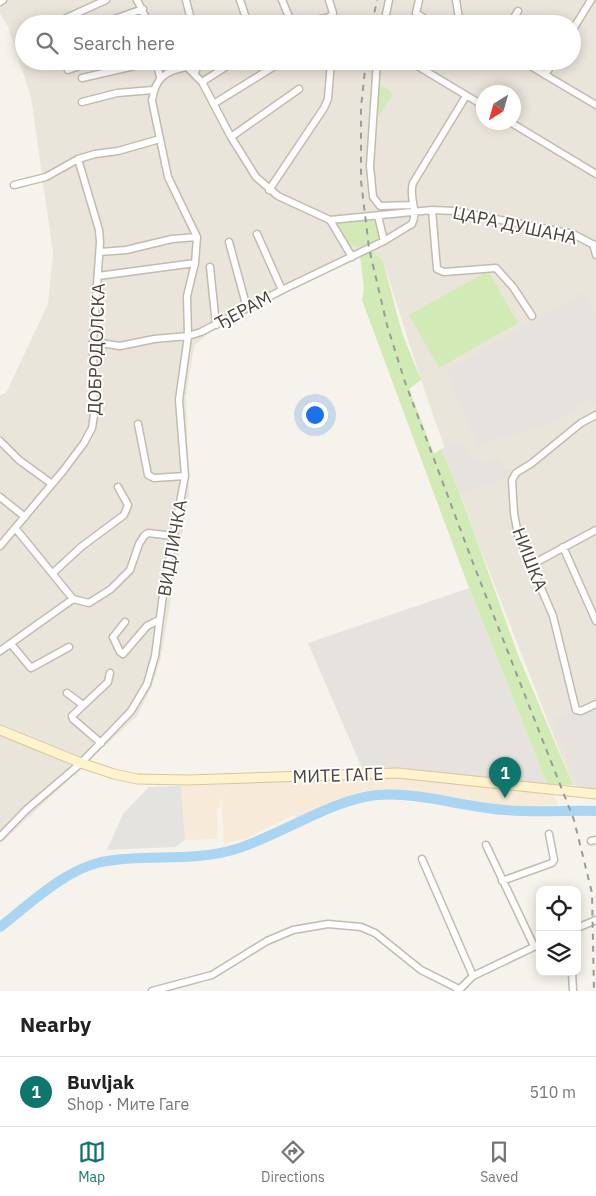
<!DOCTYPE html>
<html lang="en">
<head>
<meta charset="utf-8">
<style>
	body { margin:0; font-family:"IBM Plex Sans",sans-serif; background:#f2f2f2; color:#222 }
	.controls { position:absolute; right:15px; bottom:15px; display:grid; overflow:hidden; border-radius:10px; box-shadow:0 2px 12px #0003 }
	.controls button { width:45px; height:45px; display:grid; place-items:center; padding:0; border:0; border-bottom:1px solid #e0e0e0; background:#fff; color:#222; font:25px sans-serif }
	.compass { position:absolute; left:476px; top:85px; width:45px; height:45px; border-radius:50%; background:#fff; box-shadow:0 2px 12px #0003; rotate:217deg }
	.you { position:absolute; left:314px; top:414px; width:18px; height:18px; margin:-12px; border:4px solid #fff; border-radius:50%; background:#1a73e8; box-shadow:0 0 0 8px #1a73e833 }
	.badge { display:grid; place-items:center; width:32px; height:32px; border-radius:50%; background:#0f766e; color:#fff; font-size:16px; font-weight:700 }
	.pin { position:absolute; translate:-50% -41px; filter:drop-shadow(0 1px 2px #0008) }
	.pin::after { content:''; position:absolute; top:26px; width:18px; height:15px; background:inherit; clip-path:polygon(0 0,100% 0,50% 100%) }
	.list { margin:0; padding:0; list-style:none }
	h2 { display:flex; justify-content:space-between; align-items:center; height:65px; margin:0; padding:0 20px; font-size:21px }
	h2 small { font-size:16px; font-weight:400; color:#767676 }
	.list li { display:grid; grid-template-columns:32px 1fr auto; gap:15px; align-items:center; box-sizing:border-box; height:70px; padding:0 20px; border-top:1px solid #e0e0e0 }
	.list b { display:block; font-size:19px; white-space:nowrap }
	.list p { margin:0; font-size:16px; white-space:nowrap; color:#767676 }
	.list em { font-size:16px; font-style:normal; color:#767676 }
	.icon { flex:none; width:28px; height:28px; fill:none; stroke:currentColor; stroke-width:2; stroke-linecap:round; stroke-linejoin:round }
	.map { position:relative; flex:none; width:596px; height:991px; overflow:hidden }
	.search { position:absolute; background:#fff; box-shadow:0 2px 12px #0003; left:15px; right:15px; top:15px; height:55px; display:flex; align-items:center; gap:12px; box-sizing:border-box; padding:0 18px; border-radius:28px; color:#767676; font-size:19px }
	.sheet { height:135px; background:#fff }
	nav { display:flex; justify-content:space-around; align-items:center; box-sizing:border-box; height:70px; border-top:1px solid #e0e0e0; background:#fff; font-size:14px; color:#767676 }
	nav a { display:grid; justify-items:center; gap:2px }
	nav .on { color:#0f766e }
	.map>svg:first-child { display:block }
</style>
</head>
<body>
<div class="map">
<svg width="596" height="991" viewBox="0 0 596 991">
	<rect width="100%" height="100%" fill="#f6f3ec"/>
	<path fill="#eae5da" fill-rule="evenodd" d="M0,0H596V787L573,785L476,538L421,380L383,261L372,250L211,331L194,346L186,396L189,494L161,657L151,688L137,716L0,844V395L6,393L48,304L53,253L31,97L8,27L0,13ZM24,24H572V61H24ZM484,92H514V122H484Z"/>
	<path fill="#f7ead8" d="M371,774L493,785L553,794L558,805L513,807L429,793L390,790L363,794L328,807L299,820L294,815L247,838L224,844L221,796L220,808L217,809L218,839L185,840L181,786L221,784L293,777Z"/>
	<path fill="#e6e2dd" d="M582,293L596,313V403L591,398L556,421L478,445L446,371Z
		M462,440L468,455L483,463L500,458L504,470H509L510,476L460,494L441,449Z
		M469,588L547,784L362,768L308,643Z
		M596,702V791L577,787L554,719Z"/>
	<path fill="#d2eab5" d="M381,85L391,91L392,96L377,118V87Z
		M377,220L382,238L366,248L350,246L338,227L340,223L345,222Z
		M372,250L383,261L402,333L421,380L409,389L434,454L441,449L460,494L518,655L573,785L547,784L469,588L362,300L364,289L360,255Z
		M488,271L518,323L439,368L409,315Z"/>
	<path fill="#e5e3e0" d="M181,786L185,840L175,847L107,850L123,814L149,787Z"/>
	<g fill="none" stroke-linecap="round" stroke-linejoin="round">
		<path stroke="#a9d4f2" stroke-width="10" d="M0,927C30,904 63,871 101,862C146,853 191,863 236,849C279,836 335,798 378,795C421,792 462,807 505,810C535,813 566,810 596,811"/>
		<defs>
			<path id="street" d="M137,0L149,24
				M186,0L192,24
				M240,0L248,24
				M282,0L292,24
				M419,0L416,13L433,24
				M456,0L460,24
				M0,2L3,0
				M53,24L106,0
				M100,24L143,9
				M298,24L330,17L333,13L329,0
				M384,24L389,0
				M510,24L518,11
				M572,31L591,0
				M156,61L160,77
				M181,61L202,82L231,137L256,177L278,196L330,220L352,257
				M308,61L309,64
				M377,61L370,166L373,197L380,206L413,205
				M409,61L484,106
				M522,61L596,105
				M68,70L93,61
				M195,73L199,61
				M545,75L554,61
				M82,78L156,61
				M202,82L235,61
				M82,102L117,93L153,90
				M215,103L278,64
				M510,122L596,174
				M231,137L299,89
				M14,185L46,177L78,159L95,154L118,151L160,139
				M269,190L324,108L328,99L331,61
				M432,210L437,269L444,272L496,268L513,287L532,316
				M378,216L384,241L412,224C419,211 408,197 413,183L466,96
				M330,220L432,210L455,211L573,234L596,246
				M257,234L282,290
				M229,242L247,308
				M593,244L596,255
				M100,252L126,250L172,239L197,237
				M210,267L216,325
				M98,276L195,263
				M93,342L120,346L154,339L188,336L201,332L282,290L384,241
				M596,415L581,423L532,463L516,473L512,480L514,513L518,535L553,616L576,710L581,711L596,704
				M138,424L148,475L154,478L185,476
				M0,441L19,460L52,484
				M0,497L25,517
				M16,529L73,599
				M0,546L63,471L84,443L92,428L94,415L93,342L100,242L99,230L78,159
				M563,547L596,621
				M531,565L596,530
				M53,573L81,547L124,515L128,505L118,487
				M125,622L113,637L120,652L123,654L147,626L159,620
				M11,644L31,668L69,647
				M0,651L73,599L89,603L111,589L130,570L139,544L144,536L148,533L173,536
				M67,693L83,705
				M101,743L73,719L72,716L108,682L110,673
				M0,837L26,810L81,763L131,711L147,684L155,656L164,587L185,476L179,400L188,336L187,296L195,263L197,237L168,177L152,101C155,78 165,71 186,67
				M591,841L596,840
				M486,845L534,946
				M422,859L473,976
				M502,881L552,863L554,860L549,834
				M577,928L596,920
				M572,972L573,991
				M152,991L212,975L267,941L293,930L328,924L361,927L375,933L421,970L459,989
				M458,991L473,976L540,944"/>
			<path id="secondary" d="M0,730L81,763L114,774L137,779L187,780L398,773L596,794"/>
		</defs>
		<use href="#street" stroke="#c2bbae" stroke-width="9"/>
		<use href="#secondary" stroke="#d6c79b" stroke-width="11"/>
		<use href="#street" stroke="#fff" stroke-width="6"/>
		<use href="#secondary" stroke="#fff3cd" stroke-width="9"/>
		<path stroke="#9a9a9a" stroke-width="2" stroke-dasharray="6 6" stroke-linecap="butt" d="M372,24L377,0
			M366,61L361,107V181L369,248L387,325L405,382L473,563L574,820L592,893L594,991"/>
	</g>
	<g text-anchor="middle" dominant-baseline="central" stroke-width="4" stroke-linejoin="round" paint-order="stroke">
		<g font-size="18" fill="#4b4439" stroke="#fff">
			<text transform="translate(515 225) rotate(12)">ЦАРА ДУШАНА</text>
			<text transform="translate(243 310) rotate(-28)">ЂЕРАМ</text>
			<text transform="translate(96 349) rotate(-88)">ДОБРОДОЛСКА</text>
			<text transform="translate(172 548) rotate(-80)">ВИДЛИЧКА</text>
			<text transform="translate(530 559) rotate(69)">НИШКА</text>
			<text transform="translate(338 775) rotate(-2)">МИТЕ ГАГЕ</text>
		</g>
	</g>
</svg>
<div class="controls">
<button><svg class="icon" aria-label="locate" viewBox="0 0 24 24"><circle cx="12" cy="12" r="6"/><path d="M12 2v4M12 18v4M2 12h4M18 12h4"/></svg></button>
<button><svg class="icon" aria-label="layers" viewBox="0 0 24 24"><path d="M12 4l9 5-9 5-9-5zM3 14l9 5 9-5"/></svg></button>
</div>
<svg class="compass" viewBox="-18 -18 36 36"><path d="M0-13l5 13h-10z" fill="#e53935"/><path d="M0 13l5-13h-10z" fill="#767676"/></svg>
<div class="you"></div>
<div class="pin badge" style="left:505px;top:798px">1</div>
<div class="search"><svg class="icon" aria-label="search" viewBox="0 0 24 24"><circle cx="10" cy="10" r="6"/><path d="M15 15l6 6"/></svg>Search here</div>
</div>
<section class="sheet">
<h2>Nearby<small></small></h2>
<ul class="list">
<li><span class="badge">1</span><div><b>Buvljak</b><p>Shop · Мите Гаге</p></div><em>510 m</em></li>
</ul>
</section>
<nav>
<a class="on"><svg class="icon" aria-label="map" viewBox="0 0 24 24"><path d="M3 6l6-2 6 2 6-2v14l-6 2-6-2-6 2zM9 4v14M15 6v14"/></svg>Map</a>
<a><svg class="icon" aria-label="directions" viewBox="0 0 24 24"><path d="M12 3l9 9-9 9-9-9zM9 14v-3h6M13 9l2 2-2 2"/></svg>Directions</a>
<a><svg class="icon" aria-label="saved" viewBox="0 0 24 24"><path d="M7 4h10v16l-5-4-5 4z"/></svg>Saved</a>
</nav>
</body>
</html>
